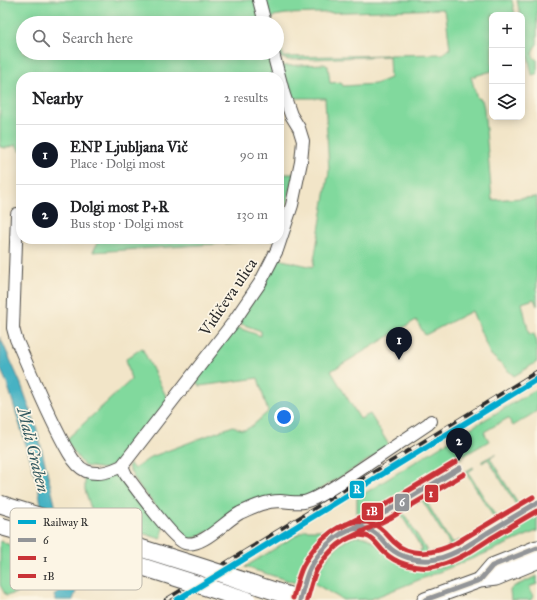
<!DOCTYPE html>
<html lang="en">
<head>
<meta charset="utf-8">
<style>
	body { margin:0; font-family:"IM FELL Great Primer",serif; background:#f6f6f6; color:#202124 }
	.controls { position:absolute; right:12px; top:12px; display:grid; overflow:hidden; border-radius:8px; box-shadow:0 2px 10px #0003 }
	.controls button { width:36px; height:36px; display:grid; place-items:center; padding:0; border:0; border-bottom:1px solid #e0e0e0; background:#fff; color:#202124; font:20px sans-serif }
	.you { position:absolute; left:284px; top:417px; width:14px; height:14px; margin:-10px; border:3px solid #fff; border-radius:50%; background:#1a73e8; box-shadow:0 0 0 6px #1a73e833 }
	.badge { display:grid; place-items:center; width:26px; height:26px; border-radius:50%; background:#111827; color:#fff; font-size:13px; font-weight:700 }
	.pin { position:absolute; translate:-50% -33px; filter:drop-shadow(0 1px 2px #0008) }
	.pin::after { content:''; position:absolute; top:21px; width:14px; height:12px; background:inherit; clip-path:polygon(0 0,100% 0,50% 100%) }
	.list { margin:0; padding:0; list-style:none }
	h2 { display:flex; justify-content:space-between; align-items:center; height:52px; margin:0; padding:0 16px; font-size:17px }
	h2 small { font-size:13px; font-weight:400; color:#757577 }
	.list li { display:grid; grid-template-columns:26px 1fr auto; gap:12px; align-items:center; box-sizing:border-box; height:60px; padding:0 16px; border-top:1px solid #e0e0e0 }
	.list b { display:block; font-size:15px; white-space:nowrap }
	.list p { margin:0; font-size:13px; white-space:nowrap; color:#757577 }
	.list em { font-size:13px; font-style:normal; color:#757577 }
	.icon { flex:none; width:22px; height:22px; fill:none; stroke:currentColor; stroke-width:2; stroke-linecap:round; stroke-linejoin:round }
	.map { position:relative; flex:none; width:537px; height:600px; overflow:hidden }
	.search { position:absolute; background:#fff; box-shadow:0 2px 10px #0003; left:16px; top:16px; width:268px; height:44px; display:flex; align-items:center; gap:10px; box-sizing:border-box; padding:0 14px; border-radius:22px; color:#757577; font-size:15px }
	.panel { position:absolute; background:#fff; box-shadow:0 2px 10px #0003; left:16px; top:72px; width:268px; height:172px; border-radius:16px }
	.map>svg:first-child { display:block }
</style>
</head>
<body>
<div class="map">
<svg width="537" height="600" viewBox="0 0 537 600">
	<rect width="100%" height="100%" fill="#fcf5e5"/>
	<filter id="ink" filterUnits="userSpaceOnUse"><feTurbulence type="fractalNoise" baseFrequency=".025" numOctaves="2"/><feDisplacementMap in="SourceGraphic" scale="8" xChannelSelector="R" yChannelSelector="G"/><feConvolveMatrix kernelMatrix="1 2 1 2 8 2 1 2 1" color-interpolation-filters="sRGB"/></filter>
	<filter id="wash" filterUnits="userSpaceOnUse"><feTurbulence type="fractalNoise" baseFrequency=".012" numOctaves="4" result="noise"/><feDisplacementMap in="SourceGraphic" scale="16" xChannelSelector="R" yChannelSelector="G"/><feGaussianBlur stdDeviation="0.9" result="paint"/><feColorMatrix in="noise" values="0 0 0 0 0 0 0 0 0 0 0 0 0 0 0 0 0 1.4 0 .05"/><feComposite in="paint" operator="in"/></filter>
	<g filter="url(#wash)">
		<rect width="100%" height="100%" fill="#f2e5c8"/>
		<path fill="#81d99d" stroke="#568264" d="M0,0H256L262,23H23V53H270L276,77H21V152L16,145L6,148L0,147Z
			M263,0H512L515,15H492V71L471,77L477,98L482,100L484,108L492,200L537,197V306L534,299L522,303L529,334H534L537,342V362L514,376L490,354L472,311L425,335L416,320L331,371L360,419L370,414L389,445L373,457L304,499H279L192,539L183,538L138,485L128,467L130,464L134,469L151,457L233,426C236,427 240,430 243,430C250,430 261,417 268,412L258,378L200,386L194,380L236,327L261,336V331L239,323L279,253L282,260L313,267L329,171L325,98H288L280,66L324,64L328,66L330,83L341,82L343,86L375,84L390,78L389,56L288,60L279,57L277,51V36L284,57L442,54L450,49L446,16L443,9L286,14L274,16L272,19L273,23H269Z
			M517,0H537V44C532,50 530,56 537,60V75H532L522,27V15H520Z
			M279,174H295L279,232Z
			M96,239H277L276,240L93,252L97,244Z
			M142,348L169,402L118,463L105,469L84,466L67,442L69,437L131,380L126,359Z
			M537,389V411L513,426L508,418L484,432L489,441L465,455L463,453L460,455L462,457L426,479L428,483L382,510L357,521V498L452,439Z
			M495,454H496L490,458L520,507L526,503V505L513,512H512L518,508L488,459L482,463V461Z
			M473,467L474,468L468,472L498,520L504,517V518L491,526L490,525L496,521L466,473L460,477V475Z
			M117,473L163,526L161,539L94,518L85,490V474Z
			M429,494H430L424,498L452,544L459,540L460,543L459,546L446,551L444,549L450,545L422,500L416,503Z
			M407,507L408,508L403,512L429,554L435,551L436,553C431,557 423,556 417,555V553L422,549L400,513L394,516Z
			M537,513V531L479,556L371,599L343,600L312,582C320,568 328,554 341,544C366,526 374,544 392,558C402,566 417,571 430,569C453,566 473,552 493,540C508,531 522,522 537,513Z
			M305,530H338C318,545 306,561 299,584L245,567Z
			M0,541L10,545L14,549L27,590L6,596L0,585Z
			M537,576V584L529,587L533,596L531,600H511L510,590L513,587Z"/>
		<path fill="#46b2c3" stroke="#386e77" d="M0,337L21,384L36,426L76,591L73,600H56L54,596L58,591L47,548L39,491L30,458L7,383L0,368Z"/>
	</g>
	<g filter="url(#ink)">
		<g fill="none" stroke-linecap="round" stroke-linejoin="round">
			<defs>
				<path id="minor" d="M259,0L265,23
					M17,214L13,328L16,339C33,377 48,417 69,453C73,460 79,468 86,471C98,476 111,471 122,466L232,324L260,283L277,250L292,205L301,162L303,141L299,128L291,115L284,95L273,53
					M122,466L126,475C135,487 174,541 185,543C202,548 225,521 240,513C253,507 265,501 280,501C288,502 297,503 304,502C320,498 341,482 355,473C379,457 403,441 428,424L431,421"/>
				<path id="major" d="M480,580L492,566L537,548
					M425,600L480,580L496,578L537,561"/>
			</defs>
			<use href="#minor" stroke="#494743" stroke-width="14"/>
			<use href="#major" stroke="#494743" stroke-width="17"/>
			<use href="#minor" stroke="#fff" stroke-width="12"/>
			<use href="#major" stroke="#fff" stroke-width="15"/>
			<defs>
				<path id="rail" d="M166,600L537,372"/>
			</defs>
			<use href="#rail" stroke="#2b2b2b" stroke-width="4.5"/>
			<use href="#rail" stroke="#fcf5e5" stroke-width="3" stroke-dasharray="9" stroke-linecap="butt"/>
			<defs>
				<path id="highway-bridge" d="M0,504L201,567L302,600
					M0,526L121,560L247,600"/>
			</defs>
			<use href="#highway-bridge" stroke="#494743" stroke-width="19" stroke-linecap="butt"/>
			<use href="#highway-bridge" stroke="#fff" stroke-width="17"/>
			<defs>
				<path id="bus-1" d="M342,534L386,512L460,468
					M300,600C303,589 305,578 310,568C321,548 347,519 372,531C380,535 384,543 390,548C400,557 416,561 430,560C451,558 470,544 487,533C504,523 520,513 537,503
					M425,600L480,580L492,566L537,548"/>
				<path id="bus-2" d="M345,540L390,518L464,474
					M307,600C310,590 312,580 316,571C325,555 349,528 369,537C375,540 379,547 384,552C396,564 416,569 432,567C454,563 472,551 490,539C505,530 521,520 537,511"/>
				<path id="bus-3" d="M339,528L383,506L456,462
					M293,598C296,587 298,576 303,566C315,542 344,513 373,524C382,527 387,535 394,542C411,559 437,553 456,543L533,497"/>
			</defs>
			<use href="#bus-1" stroke="#fcf5e5" stroke-width="8"/>
			<use href="#bus-2" stroke="#fcf5e5" stroke-width="8"/>
			<use href="#bus-3" stroke="#fcf5e5" stroke-width="8"/>
			<use href="#bus-1" stroke="#939598" stroke-width="5"/>
			<use href="#bus-2" stroke="#c93337" stroke-width="5"/>
			<use href="#bus-3" stroke="#c93337" stroke-width="5"/>
			<defs>
				<path id="rail-1" d="M177,600L537,379"/>
			</defs>
			<use href="#rail-1" stroke="#fcf5e5" stroke-width="9"/>
			<use href="#rail-1" stroke="#00a9ce" stroke-width="6"/>
		</g>
	</g>
	<g text-anchor="middle" dominant-baseline="central" stroke-width="3.5" stroke-linejoin="round" paint-order="stroke">
		<g font-size="16" fill="#2b2b2b" stroke="#fcf5e5">
			<text transform="translate(228 297) rotate(-56)">Vidičeva ulica</text>
		</g>
		<g font-size="17" font-style="italic" fill="#345a60" stroke="#fcf5e5">
			<text transform="translate(33 450) rotate(76)">Mali Graben</text>
		</g>
	</g>
	<rect x="10" y="508" width="132" height="82" rx="6" fill="#fcf5e5" stroke="#bdb8ad" stroke-width="1"/>
	<rect x="18" y="520" width="18" height="4" fill="#00a9ce"/>
	<rect x="18" y="538" width="18" height="4" fill="#939598"/>
	<rect x="18" y="556" width="18" height="4" fill="#c93337"/>
	<rect x="18" y="574" width="18" height="4" fill="#c93337"/>
	<g font-size="11" fill="#2b2b2b">
		<text x="43" y="526">Railway R</text>
		<text x="43" y="544">6</text>
		<text x="43" y="562">1</text>
		<text x="43" y="580">1B</text>
	</g>
	<g stroke="#fcf5e5" stroke-width="1.5">
		<rect x="349" y="480" width="16" height="19" rx="4" fill="#00a9ce"/>
		<rect x="424" y="484" width="15" height="19" rx="4" fill="#c93337"/>
		<rect x="394" y="493" width="16" height="19" rx="4" fill="#939598"/>
		<rect x="361" y="502" width="23" height="19" rx="4" fill="#c93337"/>
	</g>
	<g font-size="11" text-anchor="middle" font-weight="bold" fill="#fff">
		<text x="357" y="493">R</text>
		<text x="431" y="497">1</text>
		<text x="402" y="506">6</text>
		<text x="372" y="515">1B</text>
	</g>
</svg>
<div class="controls">
<button>+</button>
<button>−</button>
<button><svg class="icon" aria-label="layers" viewBox="0 0 24 24"><path d="M12 4l9 5-9 5-9-5zM3 14l9 5 9-5"/></svg></button>
</div>
<div class="you"></div>
<div class="pin badge" style="left:399px;top:360px">1</div>
<div class="pin badge" style="left:459px;top:461px">2</div>
<div class="search"><svg class="icon" aria-label="search" viewBox="0 0 24 24"><circle cx="10" cy="10" r="6"/><path d="M15 15l6 6"/></svg>Search here</div>
<section class="panel">
<h2>Nearby<small>2 results</small></h2>
<ul class="list">
<li><span class="badge">1</span><div><b>ENP Ljubljana Vič</b><p>Place · Dolgi most</p></div><em>90 m</em></li>
<li><span class="badge">2</span><div><b>Dolgi most P+R</b><p>Bus stop · Dolgi most</p></div><em>130 m</em></li>
</ul>
</section>
</div>
</body>
</html>
